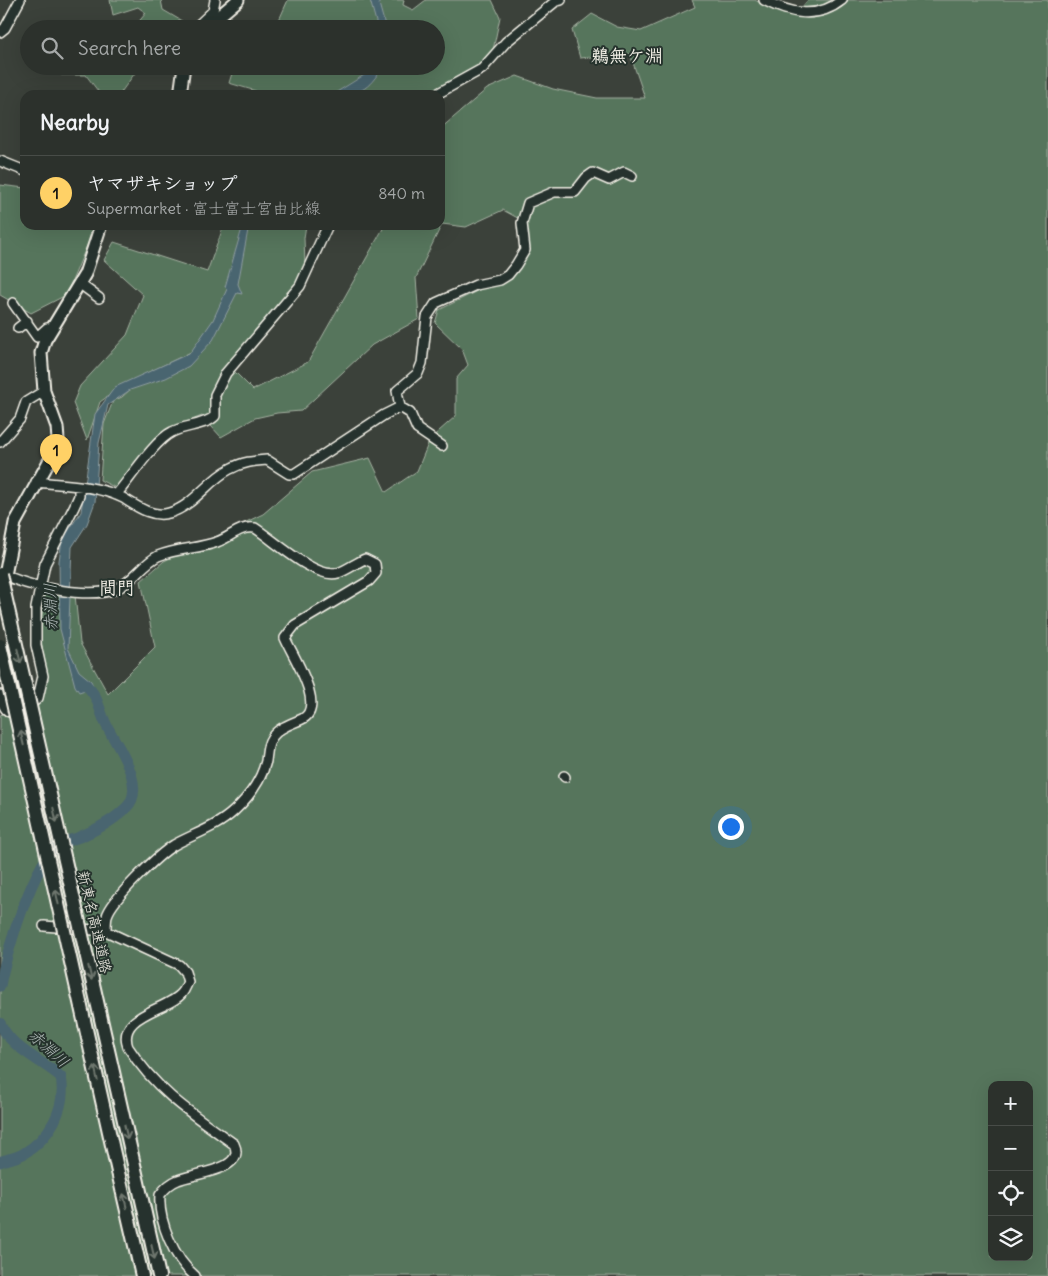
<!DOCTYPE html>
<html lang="en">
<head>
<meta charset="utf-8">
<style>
	body { margin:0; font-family:Delius,"Klee One",sans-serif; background:#343934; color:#f1f3f6 }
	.controls { position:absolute; right:15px; bottom:15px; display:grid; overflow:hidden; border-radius:10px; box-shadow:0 5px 20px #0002 }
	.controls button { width:45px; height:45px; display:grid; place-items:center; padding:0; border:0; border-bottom:1px solid #484c48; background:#2c312c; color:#f1f3f6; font:25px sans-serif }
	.you { position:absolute; left:730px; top:826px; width:18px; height:18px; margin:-12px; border:4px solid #fff; border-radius:50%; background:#1a73e8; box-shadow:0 0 0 8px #1a73e833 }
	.badge { display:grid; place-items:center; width:32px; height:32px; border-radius:50%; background:#ffd166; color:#111; font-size:16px; font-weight:700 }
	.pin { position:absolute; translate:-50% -41px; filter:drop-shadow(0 1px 2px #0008) }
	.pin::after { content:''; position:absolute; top:26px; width:18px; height:15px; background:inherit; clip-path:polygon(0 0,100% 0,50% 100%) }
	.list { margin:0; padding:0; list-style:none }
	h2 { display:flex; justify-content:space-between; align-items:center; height:65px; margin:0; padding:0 20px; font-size:21px }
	h2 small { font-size:16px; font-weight:400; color:#a6a9a9 }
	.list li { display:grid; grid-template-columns:32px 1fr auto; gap:15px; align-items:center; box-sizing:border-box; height:75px; padding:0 20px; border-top:1px solid #484c48 }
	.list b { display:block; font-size:19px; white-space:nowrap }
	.list p { margin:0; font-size:16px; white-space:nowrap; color:#a6a9a9 }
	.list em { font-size:16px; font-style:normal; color:#a6a9a9 }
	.icon { flex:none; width:28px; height:28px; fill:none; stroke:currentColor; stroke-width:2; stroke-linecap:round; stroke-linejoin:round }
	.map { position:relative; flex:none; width:1048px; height:1276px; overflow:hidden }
	.search { position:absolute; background:#2c312c; box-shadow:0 5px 20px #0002; left:20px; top:20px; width:425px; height:55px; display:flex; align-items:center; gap:12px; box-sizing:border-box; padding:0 18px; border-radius:28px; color:#a6a9a9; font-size:19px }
	.panel { position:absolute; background:#2c312c; box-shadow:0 5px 20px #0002; left:20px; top:90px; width:425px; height:140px; border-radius:15px }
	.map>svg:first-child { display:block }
</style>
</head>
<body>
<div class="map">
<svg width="1048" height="1276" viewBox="0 0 1048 1276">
	<rect width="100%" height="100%" fill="#3b413a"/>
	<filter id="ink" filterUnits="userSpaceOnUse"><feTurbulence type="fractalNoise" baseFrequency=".02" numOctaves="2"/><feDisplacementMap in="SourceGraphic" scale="10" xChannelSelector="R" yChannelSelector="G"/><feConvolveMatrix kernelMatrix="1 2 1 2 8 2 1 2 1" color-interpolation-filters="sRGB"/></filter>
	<g filter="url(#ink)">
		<path fill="#56745c" stroke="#a5b2a2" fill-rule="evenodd" d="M110,0H161L163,10L192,27L129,29L136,25L146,13L138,7L113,15Z
			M288,0H404L403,5L413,10L426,0H492L500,17L492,55L478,71L437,95H255L256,91L229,83L233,70H256L258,66H436V29H275Z
			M692,0H755L768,7H802L808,0H1048V1276H0V715L39,702L48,682L40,633L45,592L75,595L80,643L108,694L155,647L141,581L164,561L263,514L312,472L370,458L386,492L417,471L430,439L456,416V379L468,365L462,349L435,323L439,310L515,272L527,254L525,222L503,210L466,227L442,224L416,278L419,319L372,345L301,411L277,413L255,418L221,437L202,416L166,430L116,488L100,480L104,424L113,401L122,397L133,387L195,350L126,383L100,402L87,440L73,403L80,386L127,335L143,295L104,260L114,242L207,272L224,225H306L304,238L305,265L297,285L250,340L234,371L253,390L308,362L385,225H440V129L487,89L517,76L553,89L597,98H645L630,54L580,58L572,30L592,14L617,27L641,31L695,7ZM992,1085H1029V1257H992Z
			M59,66H140L119,95H101L86,75H61Z
			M0,185L25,188V225H89L94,229L66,295L31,313L0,295Z"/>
		<path fill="#4a6570" stroke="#8e9da0" d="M370,0H378L386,29H378Z
			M372,66H383C368,91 359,95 332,95L369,72Z
			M243,225H252L248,230L238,284L242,294L237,293L213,340L189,366L166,378L130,390L108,405L99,443L95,502L87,524L72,547L68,648L79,671L91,681L97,694L88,689L79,692L75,686L60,629L59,561L62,540L81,512L95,414L115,387L190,353L213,320L227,289L225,287Z"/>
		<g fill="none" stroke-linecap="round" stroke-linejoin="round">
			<path stroke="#4a6570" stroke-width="11" d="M0,986C5,956 34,861 59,844C64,841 72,840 77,838C94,831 113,821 126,808C149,786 114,743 105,722C97,704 99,697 84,683
				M0,1023C11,1049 42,1060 61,1077C67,1108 50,1138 23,1154C16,1158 7,1159 0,1162"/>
			<defs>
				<path id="minor" d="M764,0C790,14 817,20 842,0
					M218,17L225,29
					M194,29L213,11L215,0
					M0,32L5,28L20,0
					M435,95L482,69L506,42L556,1L561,0
					M0,161L25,171
					M80,284L99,298
					M13,303L37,337L47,328L52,329
					M18,328L27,321
					M400,407L397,391L418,373L422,363L427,317L436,303L476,285L500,280L508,275L516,265L525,250L522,223L528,203L554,192H575L586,178L593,173L609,180L624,172L632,176
					M400,407L410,413L417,429L442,446
					M0,442L20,419L26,402L44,391
					M36,482C64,485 97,485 123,498C136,506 152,518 169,513C194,506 208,480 230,469C242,462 254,461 267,460L289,474H294L384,415L400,407
					M116,495C129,480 155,440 172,432C185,425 205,426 215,416V395L226,373L300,286L328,225
					M1,573C26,587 89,599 116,589C133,582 142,564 158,556C177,548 198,549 217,542C232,537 238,526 255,528C274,540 316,580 338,573C347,570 356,563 365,559L375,564L376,573L369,581L295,625L285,638C292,655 327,707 302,719C291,724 277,728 271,739C267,745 267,755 266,761C261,782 249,797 234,811C217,827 194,834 174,845C159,854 111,900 107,916C106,921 106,926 106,931L179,965L185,972L188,982C186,985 185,990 182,993C169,1010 116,1014 128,1047C156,1091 192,1114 234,1144C247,1171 193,1173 178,1180C170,1183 165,1188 160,1195C158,1221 174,1259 195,1276
					M0,695C4,709 6,714 21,714L38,698L43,676L36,645V608L45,564L74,507L79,496V486
					M564,776L565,777
					M44,926L106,931"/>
				<path id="major" d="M204,29L238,0
					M180,95L184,66
					M3,586L15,523L51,458L58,440L57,427L44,391L41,353L45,340L85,274L101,225"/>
				<path id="highway" d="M135,1169L159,1276
					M118,1172L142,1276"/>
			</defs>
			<use href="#minor" stroke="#f4f1e8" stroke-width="12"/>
			<use href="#major" stroke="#f4f1e8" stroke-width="15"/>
			<use href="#highway" stroke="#f4f1e8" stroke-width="16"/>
			<use href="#minor" stroke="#26332d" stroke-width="9"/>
			<use href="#major" stroke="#26332d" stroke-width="11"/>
			<use href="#highway" stroke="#26332d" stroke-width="12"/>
			<defs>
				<path id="highway-bridge" d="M0,574L135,1169
					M0,645L118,1172"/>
			</defs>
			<use href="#highway-bridge" stroke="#f4f1e8" stroke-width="16" stroke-linecap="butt"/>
			<use href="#highway-bridge" stroke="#26332d" stroke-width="12"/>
		</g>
		<defs><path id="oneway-shaft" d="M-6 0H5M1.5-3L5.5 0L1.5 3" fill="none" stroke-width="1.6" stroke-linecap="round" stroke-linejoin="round" transform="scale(1.25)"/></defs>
		<g stroke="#6e766e">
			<use href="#oneway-shaft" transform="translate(19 656) rotate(77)"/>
			<use href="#oneway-shaft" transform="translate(22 738) rotate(-103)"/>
			<use href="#oneway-shaft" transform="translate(55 815) rotate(77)"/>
			<use href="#oneway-shaft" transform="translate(57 897) rotate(-102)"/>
			<use href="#oneway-shaft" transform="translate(90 973) rotate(77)"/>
			<use href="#oneway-shaft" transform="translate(96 1073) rotate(-102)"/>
			<use href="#oneway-shaft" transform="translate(126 1132) rotate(77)"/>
			<use href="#oneway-shaft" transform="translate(125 1201) rotate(-103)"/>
			<use href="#oneway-shaft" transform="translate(153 1252) rotate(77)"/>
		</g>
	</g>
	<g text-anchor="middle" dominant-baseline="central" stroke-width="4" stroke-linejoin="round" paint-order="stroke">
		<g font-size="15" fill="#f4f1e8" stroke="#26332d">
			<text transform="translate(95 922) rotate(77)">新東名高速道路</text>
		</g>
		<g font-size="16" font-style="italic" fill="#b0b9b8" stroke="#26332d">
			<text transform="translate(50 607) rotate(-91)">赤淵川</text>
			<text transform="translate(49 1048) rotate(42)">赤淵川</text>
		</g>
		<g font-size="18" font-weight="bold" fill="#f4f1e8" stroke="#26332d">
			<text x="627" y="55">鵜無ケ淵</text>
			<text x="117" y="587">間門</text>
		</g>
	</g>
</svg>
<div class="controls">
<button>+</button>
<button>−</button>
<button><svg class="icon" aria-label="locate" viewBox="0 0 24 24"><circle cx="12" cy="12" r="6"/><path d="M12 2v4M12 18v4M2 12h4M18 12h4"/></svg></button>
<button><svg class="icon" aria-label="layers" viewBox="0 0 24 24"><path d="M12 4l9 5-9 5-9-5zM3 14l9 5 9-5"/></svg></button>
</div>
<div class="you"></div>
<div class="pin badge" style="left:56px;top:475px">1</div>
<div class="search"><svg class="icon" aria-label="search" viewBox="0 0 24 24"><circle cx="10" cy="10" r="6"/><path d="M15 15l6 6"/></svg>Search here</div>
<section class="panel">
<h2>Nearby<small></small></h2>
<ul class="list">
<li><span class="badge">1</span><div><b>ヤマザキショップ</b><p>Supermarket · 富士富士宮由比線</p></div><em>840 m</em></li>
</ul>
</section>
</div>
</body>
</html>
